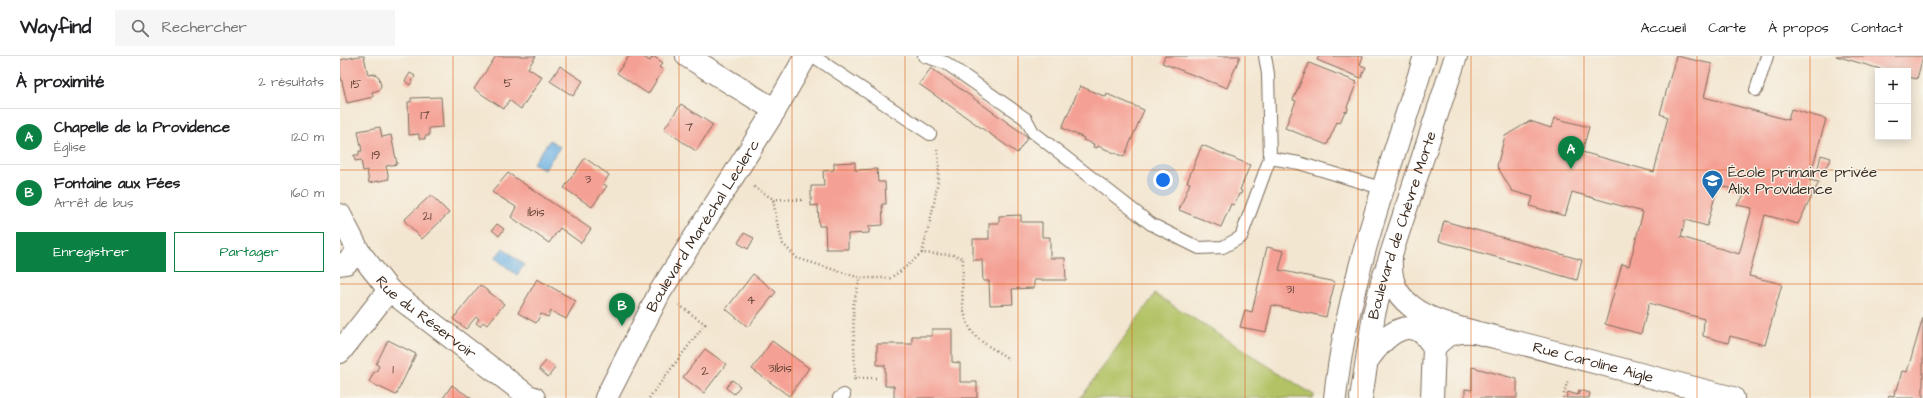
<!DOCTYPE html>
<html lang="fr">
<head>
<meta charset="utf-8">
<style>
	body { margin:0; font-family:"Architects Daughter",sans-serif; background:#f6f6f6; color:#202124 }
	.controls { position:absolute; right:12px; top:12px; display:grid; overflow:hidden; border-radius:0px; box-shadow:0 2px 10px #0003 }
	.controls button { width:36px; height:36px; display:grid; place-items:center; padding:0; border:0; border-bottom:1px solid #e0e0e0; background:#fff; color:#202124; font:20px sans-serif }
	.you { position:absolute; left:823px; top:124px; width:14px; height:14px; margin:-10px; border:3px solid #fff; border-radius:50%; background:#1a73e8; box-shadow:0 0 0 6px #1a73e833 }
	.badge { display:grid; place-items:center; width:26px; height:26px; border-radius:50%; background:#0b8043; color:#fff; font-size:13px; font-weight:700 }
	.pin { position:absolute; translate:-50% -33px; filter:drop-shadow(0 1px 2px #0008) }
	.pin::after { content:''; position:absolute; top:21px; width:14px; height:12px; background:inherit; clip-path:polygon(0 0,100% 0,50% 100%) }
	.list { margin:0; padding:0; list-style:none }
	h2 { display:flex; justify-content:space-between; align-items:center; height:52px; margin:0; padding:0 16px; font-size:17px }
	h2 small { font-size:13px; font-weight:400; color:#757577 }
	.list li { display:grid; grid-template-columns:26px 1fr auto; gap:12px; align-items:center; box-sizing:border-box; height:56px; padding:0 16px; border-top:1px solid #e0e0e0 }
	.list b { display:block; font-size:15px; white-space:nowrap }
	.list p { margin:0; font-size:13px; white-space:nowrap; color:#757577 }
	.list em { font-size:13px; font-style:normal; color:#757577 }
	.actions { display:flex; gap:8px; padding:12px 16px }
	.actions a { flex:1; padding:9px 0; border:1px solid #0b8043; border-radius:0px; text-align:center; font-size:14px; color:#0b8043 }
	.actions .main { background:#0b8043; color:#fff }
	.icon { flex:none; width:22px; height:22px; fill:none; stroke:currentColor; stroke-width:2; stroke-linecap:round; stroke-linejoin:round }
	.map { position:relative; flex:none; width:1583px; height:342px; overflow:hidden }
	header { display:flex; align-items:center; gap:24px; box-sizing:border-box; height:56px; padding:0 20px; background:#fff; border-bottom:1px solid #e0e0e0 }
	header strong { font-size:19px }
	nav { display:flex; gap:22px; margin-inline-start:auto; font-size:14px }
	.search { width:280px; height:36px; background:#f6f6f6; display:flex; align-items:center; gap:10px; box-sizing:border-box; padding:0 14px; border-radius:0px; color:#757577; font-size:15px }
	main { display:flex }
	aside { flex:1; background:#fff }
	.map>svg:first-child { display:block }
</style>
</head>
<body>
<header>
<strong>Wayfind</strong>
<div class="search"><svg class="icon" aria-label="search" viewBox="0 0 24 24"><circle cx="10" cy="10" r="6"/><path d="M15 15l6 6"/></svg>Rechercher</div>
<nav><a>Accueil</a><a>Carte</a><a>À propos</a><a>Contact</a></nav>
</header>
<main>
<aside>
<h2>À proximité<small>2 résultats</small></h2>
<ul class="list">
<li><span class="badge">A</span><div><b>Chapelle de la Providence</b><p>Église</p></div><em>120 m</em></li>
<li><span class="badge">B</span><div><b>Fontaine aux Fées</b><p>Arrêt de bus</p></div><em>160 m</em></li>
</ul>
<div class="actions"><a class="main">Enregistrer</a><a>Partager</a></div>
</aside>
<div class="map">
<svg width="1583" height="342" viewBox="0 0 1583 342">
	<rect width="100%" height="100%" fill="#f7f3e8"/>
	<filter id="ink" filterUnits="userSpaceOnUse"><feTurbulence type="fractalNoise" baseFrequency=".025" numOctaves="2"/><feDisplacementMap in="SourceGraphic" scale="8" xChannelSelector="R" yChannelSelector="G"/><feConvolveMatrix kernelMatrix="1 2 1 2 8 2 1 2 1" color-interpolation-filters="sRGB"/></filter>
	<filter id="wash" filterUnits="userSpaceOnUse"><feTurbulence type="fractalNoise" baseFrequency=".012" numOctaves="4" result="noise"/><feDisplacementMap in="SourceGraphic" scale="16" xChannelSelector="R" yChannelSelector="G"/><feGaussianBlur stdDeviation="0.9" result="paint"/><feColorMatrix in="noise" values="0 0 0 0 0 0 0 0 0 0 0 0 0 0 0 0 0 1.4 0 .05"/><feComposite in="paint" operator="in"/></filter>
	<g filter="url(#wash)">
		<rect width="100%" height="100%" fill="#f3e6d0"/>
		<path fill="#b2c265" stroke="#767642" d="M815,238L974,339V342H741Z"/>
		<path fill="#6eb2e4" stroke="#546e81" d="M210,84L220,91L204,114L193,107Z
			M163,192L184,209L177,219L155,202Z"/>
		<g id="blocks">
			<path fill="#f5a094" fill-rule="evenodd" d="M19,0H24L28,19L35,18L39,21L41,30L39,34L32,36L33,41L7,47L0,17V4Z
				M156,0H196L188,12L202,21L181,53L169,44L164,53L134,33Z
				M289,0H302L310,5L313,0L323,7L319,11L323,14L308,38L277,17Z
				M825,0H900L887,32L822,7Z
				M979,0H1023L1020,9L1026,11L1021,22L977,4Z
				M1336,0L1372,8L1364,41L1448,64L1451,53L1486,63L1469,124L1479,126L1458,168L1425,159L1409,220L1442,228L1425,289L1390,280L1388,287L1363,280L1364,263L1309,247L1301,278L1265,268L1282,208L1289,210L1303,156L1232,136L1225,160L1190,150L1193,141L1172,135L1157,110L1165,80L1190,65L1211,72L1214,62L1249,71L1242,96L1314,116L1328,61L1320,58ZM1378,129L1406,137L1397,149L1412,152L1399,198L1341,181L1345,164L1367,170Z
				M1496,0H1583L1577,23L1568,21V15H1547Z
				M969,7L1017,26L1007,51L1008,53L1007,56L1005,55L1000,67L997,66L987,89L945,72L956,45L953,44Z
				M220,10L243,25L233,40L210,25Z
				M591,12L688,81L677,97L579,28Z
				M70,17L75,20L70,29L65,25Z
				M740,30L766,41L767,38L804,54L784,101L758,90L757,92L753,91L754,88L743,84L744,82L722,72Z
				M101,41L103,71L89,72V80H85V83H79V78L69,79L68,46H71V42Z
				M341,48L373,69L356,95L324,73Z
				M40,71L42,81L51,79L57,108L46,110L49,123L29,127L27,114L23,115L21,104L15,105L14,99H19V95H22L18,75Z
				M862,89L910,109L900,134L902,135L901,138H899L894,149L891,148L881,171L839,154L850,127L847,126Z
				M1481,99L1491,102L1483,116H1477Z
				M245,102L269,119L263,128L267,130L252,151L224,132Z
				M515,106V114L537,113L538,126H545L546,148H542L543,169L529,170V177L508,178V193H486L485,170H479L478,149L471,150V130H484L483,115L494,114V107Z
				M168,117L251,173L241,187L220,172L209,187L171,161L176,151L152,136Z
				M91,139L109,157L82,183L64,164Z
				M681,159V166H702V181H710V202H725L726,224H694V232L672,233L673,248L650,249L649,225H643L642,204H633V183H649V167H659V160Z
				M1104,165L1242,204L1237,224L1099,185Z
				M157,168L164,173L159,180L152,174Z
				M404,177L414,182L408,193L398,187Z
				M927,191L944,195L939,214L995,226L986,261L932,249L926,276L900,271L905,254L912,256Z
				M413,218L436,236L408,271L386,253Z
				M197,223L236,245L226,263L211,255L208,261L201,258L196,267L178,257Z
				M140,229L164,248L147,269L143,266L140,270L136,267L139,263L136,261L126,273L113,263Z
				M1583,262V342H1548L1549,339L1554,340L1555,333L1557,334L1562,315L1567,316Z
				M592,273H612V306L620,307V326H637V342H554V330H545V309H537V288H572V280H592Z
				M48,284L76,298L56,339L29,326L34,316H36L39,310L36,308Z
				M432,285L469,312L449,340L412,313Z
				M365,293L386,308L364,337L343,321Z
				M206,305L215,312L208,321L199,313Z
				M1132,311L1177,323V342H1125V333L1132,334Z
				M392,324L400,330L394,338L386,332Z
				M112,329L119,334L131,342H103Z
				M1239,334L1250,337L1249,342H1226L1228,336L1238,339Z"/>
		</g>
	</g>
	<g filter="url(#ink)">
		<use href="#blocks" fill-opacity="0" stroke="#7b6c5c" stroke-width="1"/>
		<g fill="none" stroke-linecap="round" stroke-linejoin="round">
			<defs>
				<path id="lane" d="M473,0L590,78
					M584,0L606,7L686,63L693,76L811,168L859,192L883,191L901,181L930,102L928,18L925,0
					M1416,34L1427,0
					M930,102L959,107L1044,133
					M499,342L504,339"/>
				<g id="street">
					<path d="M347,0L435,54"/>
					<path id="s1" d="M0,159L19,196L49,234L188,340L194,342"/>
					<path id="s2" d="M1051,200C1050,221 1053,236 1071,250C1095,270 1149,279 1180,287C1251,305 1322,324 1393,342"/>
					<path d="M0,208L6,207L19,196"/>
					<path d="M0,296L49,234"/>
					<path d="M1027,305C1044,280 1073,252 1094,292"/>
					<path id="s3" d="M266,342L320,236L435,54L466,0"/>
					<path d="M1092,342L1094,292C1104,279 1115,275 1132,276"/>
				</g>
				<g id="primary">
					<path d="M995,342C1007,225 1051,112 1085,0"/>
					<path id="s4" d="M1021,342L1034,258L1042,226L1116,0"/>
				</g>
			</defs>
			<use href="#lane" stroke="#7b6c5c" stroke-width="14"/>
			<use href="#street" stroke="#7b6c5c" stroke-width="24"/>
			<use href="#primary" stroke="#7b6c5c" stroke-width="24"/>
			<path stroke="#7b6c5c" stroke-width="2.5" stroke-dasharray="1 3" stroke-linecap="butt" d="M414,131L433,143L437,166L443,188L457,202L520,222H550L561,215L582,197L613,199L623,202C623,225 618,259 634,278C642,288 658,295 669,303
				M433,143L465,144
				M582,197C588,173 604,117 597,94
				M515,322H538
				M514,324L515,322L513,250L520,222
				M309,342L365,268L339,249
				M1223,342L1228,323"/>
			<use href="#lane" stroke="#fff" stroke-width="12"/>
			<use href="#street" stroke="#fff" stroke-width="22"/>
			<use href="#primary" stroke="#fff" stroke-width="22"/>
		</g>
	</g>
	<path fill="none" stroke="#df570d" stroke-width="1" stroke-opacity="0.55" d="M113,0V342M226,0V342M339,0V342M452,0V342M565,0V342M678,0V342M792,0V342M905,0V342M1018,0V342M1131,0V342M1244,0V342M1357,0V342M1470,0V342M0,114H1583M0,228H1583"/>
	<defs>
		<symbol id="school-pin" viewBox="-11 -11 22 30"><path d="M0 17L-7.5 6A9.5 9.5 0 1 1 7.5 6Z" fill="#1f6fb2" stroke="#f7f3e8"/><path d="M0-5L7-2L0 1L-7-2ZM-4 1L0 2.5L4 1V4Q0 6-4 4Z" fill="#fff"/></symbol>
	</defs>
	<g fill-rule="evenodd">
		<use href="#school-pin" x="1360" y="112" width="25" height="34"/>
	</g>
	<g text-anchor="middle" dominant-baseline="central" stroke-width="3" stroke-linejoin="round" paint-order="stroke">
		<g font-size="13" fill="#6a483c">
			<text x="168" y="27">5</text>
			<text x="16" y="28">15</text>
			<text x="85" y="59">17</text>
			<text x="349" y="71">7</text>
			<text x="36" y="99">19</text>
			<text x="248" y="123">3</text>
			<text x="196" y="156">1bis</text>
			<text x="87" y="160">21</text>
			<text x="950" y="233">31</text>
			<text x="411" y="244">4</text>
			<text x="440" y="312">31bis</text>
			<text x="53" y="313">1</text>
			<text x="365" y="315">2</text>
		</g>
		<g font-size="15" fill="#3b2a1e" stroke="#f7f3e8" text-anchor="start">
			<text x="1388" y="116">École primaire privée<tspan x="1388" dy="17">Alix Providence</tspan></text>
		</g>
		<g font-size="15" fill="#3b2a1e" stroke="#f7f3e8">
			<text stroke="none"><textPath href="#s3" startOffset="198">Boulevard Maréchal Leclerc</textPath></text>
			<text stroke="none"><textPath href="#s4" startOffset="178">Boulevard de Chèvre Morte</textPath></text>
			<text stroke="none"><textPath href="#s1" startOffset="136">Rue du Réservoir</textPath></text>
			<text stroke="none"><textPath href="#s2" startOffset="248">Rue Caroline Aigle</textPath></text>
		</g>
	</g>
</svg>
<div class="controls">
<button>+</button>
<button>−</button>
</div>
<div class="you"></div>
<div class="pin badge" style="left:1231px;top:113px">A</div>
<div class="pin badge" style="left:282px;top:270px">B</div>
</div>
</main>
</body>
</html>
